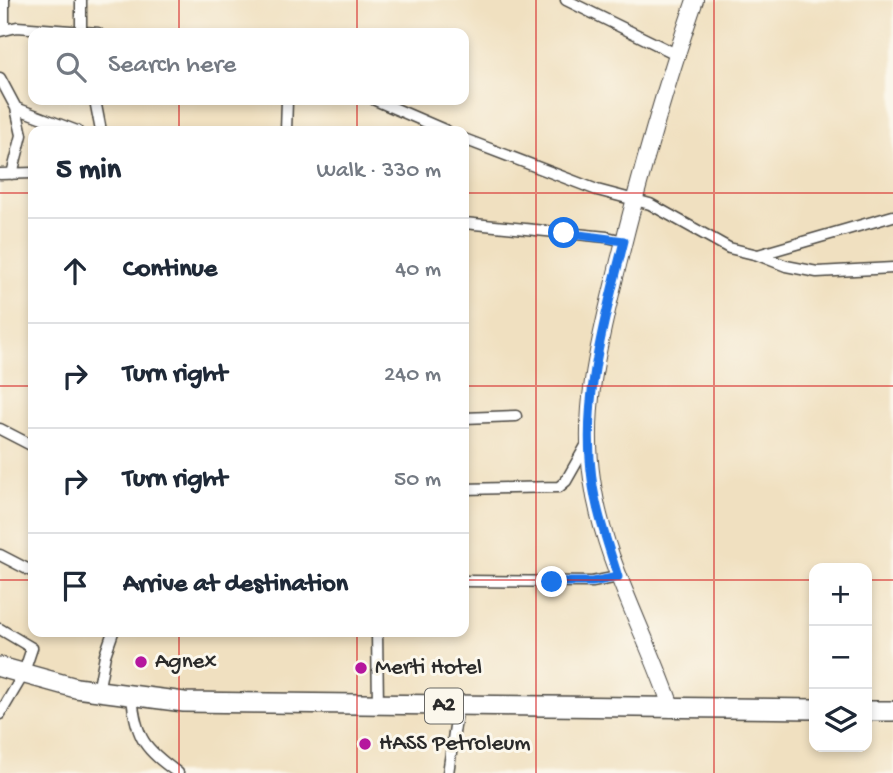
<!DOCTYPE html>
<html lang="en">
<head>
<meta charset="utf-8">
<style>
	body { margin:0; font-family:"Gochi Hand",sans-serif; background:#f2f2f3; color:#1f2937 }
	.controls { position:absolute; right:21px; bottom:21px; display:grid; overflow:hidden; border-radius:14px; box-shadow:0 4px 10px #0003 }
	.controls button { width:63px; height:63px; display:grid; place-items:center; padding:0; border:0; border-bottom:2px solid #e0e1e3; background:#fff; color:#1f2937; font:35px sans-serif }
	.stop { position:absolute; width:21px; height:21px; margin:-16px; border:5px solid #1a73e8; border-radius:50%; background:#fff }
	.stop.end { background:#1a73e8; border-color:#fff; box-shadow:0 2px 7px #0008 }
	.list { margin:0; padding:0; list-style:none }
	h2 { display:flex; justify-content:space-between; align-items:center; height:91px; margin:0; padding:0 28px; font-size:30px }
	h2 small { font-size:23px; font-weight:400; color:#747a83 }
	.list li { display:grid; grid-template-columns:46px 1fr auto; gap:21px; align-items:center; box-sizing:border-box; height:105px; padding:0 28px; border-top:2px solid #e0e1e3 }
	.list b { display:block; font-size:26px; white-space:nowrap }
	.list em { font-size:23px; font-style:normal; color:#747a83 }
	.icon { flex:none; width:38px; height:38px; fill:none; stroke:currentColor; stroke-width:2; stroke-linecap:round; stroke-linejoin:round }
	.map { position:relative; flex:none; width:893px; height:773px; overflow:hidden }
	.search { position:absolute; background:#fff; box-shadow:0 4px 10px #0003; left:28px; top:28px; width:441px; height:77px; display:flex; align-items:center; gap:18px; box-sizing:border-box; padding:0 24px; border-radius:14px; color:#747a83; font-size:26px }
	.panel { position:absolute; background:#fff; box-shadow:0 4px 10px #0003; left:28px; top:126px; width:441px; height:511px; border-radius:14px }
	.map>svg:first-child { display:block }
</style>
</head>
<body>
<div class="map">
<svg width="893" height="773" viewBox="0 0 893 773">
	<rect width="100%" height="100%" fill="#fbf7ec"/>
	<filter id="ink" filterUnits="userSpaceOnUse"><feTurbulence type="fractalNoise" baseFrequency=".0143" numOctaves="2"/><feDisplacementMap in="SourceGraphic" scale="14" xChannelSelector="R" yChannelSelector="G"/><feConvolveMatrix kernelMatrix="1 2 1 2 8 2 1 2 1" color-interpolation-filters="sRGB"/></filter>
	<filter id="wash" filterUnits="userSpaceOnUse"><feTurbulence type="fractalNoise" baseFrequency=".00686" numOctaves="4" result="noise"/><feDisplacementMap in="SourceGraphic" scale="28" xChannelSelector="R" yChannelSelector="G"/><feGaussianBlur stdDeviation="1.57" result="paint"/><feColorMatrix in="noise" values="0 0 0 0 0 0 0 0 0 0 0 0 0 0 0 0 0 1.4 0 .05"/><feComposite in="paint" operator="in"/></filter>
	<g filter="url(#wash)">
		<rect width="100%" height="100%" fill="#f0e0c0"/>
	</g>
	<g filter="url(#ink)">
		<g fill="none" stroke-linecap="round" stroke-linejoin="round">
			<defs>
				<path id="street" d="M4,0V28
					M566,0L676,54
					M0,31L17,27L98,33
					M81,33V0
					M0,78L16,108L77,131
					M95,100L101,131
					M375,100L447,131
					M286,131L287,100
					M464,139L597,190L650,204L729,248L758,255L786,266L817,272L893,268
					M0,174L33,173
					M12,174L22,135L16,108
					M464,223L607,237L624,241
					M758,255L893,216
					M464,418L516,416
					M0,429L33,446
					M464,489L559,487L566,481L587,444
					M0,555L33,572
					M464,581L592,582L618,577
					M0,629L32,648L23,675L0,714
					M377,632L378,706
					M98,692L105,655L113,632
					M132,697C136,739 145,749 178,773
					M448,773L458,706"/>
				<path id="secondary" d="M672,709C646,632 603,560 592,479C581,406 601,335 618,265C640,175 665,87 695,0"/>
				<path id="highway" d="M0,667L76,688L184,702L814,709
					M867,711H893"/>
			</defs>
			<use href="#street" stroke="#494641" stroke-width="13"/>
			<use href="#secondary" stroke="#494641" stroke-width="18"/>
			<use href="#highway" stroke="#494641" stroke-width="22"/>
			<use href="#street" stroke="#fff" stroke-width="10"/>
			<use href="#secondary" stroke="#fff" stroke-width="16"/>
			<use href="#highway" stroke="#fff" stroke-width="19"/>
		</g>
	</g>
	<g fill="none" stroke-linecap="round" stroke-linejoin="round" filter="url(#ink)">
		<path stroke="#1a73e8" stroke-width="9" d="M552,582H592L618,577C608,544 596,512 592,479C581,398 605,318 624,241L564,233"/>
	</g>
	<path fill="none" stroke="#d62828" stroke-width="2" stroke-opacity="0.55" d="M179,0V33M357,0V33M536,0V773M714,0V773M179,100V131M357,100V131M0,193H33M464,193H893M0,386H33M464,386H893M0,580H33M464,580H814M867,580H893M179,632V773M357,632V773"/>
	<g fill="#b5179e" stroke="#fbf7ec" stroke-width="2.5">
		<circle cx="141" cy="662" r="7"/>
		<circle cx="361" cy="668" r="7"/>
		<circle cx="365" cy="744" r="7"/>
	</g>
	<g text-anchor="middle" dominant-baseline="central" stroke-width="6" stroke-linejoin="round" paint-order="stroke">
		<rect fill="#fbf7ec" stroke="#696865" stroke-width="2" x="425" y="688.5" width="38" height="35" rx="5"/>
		<g font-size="21" font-weight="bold" fill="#2b2b2b">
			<text x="444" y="706">A2</text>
		</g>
		<g font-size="23" fill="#2b2b2b" stroke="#fbf7ec" text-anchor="start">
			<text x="155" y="662">Agnex</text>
			<text x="375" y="668">Merti Hotel</text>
			<text x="379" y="744">HASS Petroleum</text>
		</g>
	</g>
</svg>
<div class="controls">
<button>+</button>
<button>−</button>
<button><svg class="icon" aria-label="layers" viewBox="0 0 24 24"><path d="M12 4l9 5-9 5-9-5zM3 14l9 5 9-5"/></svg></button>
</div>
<div class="stop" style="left:564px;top:233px"></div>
<div class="stop end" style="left:552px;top:582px"></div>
<div class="search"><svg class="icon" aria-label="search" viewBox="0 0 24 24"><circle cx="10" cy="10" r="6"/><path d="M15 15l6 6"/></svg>Search here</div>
<section class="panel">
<h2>5 min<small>Walk · 330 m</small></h2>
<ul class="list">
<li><svg class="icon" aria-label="ahead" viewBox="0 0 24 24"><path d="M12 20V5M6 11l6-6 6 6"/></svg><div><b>Continue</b></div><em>40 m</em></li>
<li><svg class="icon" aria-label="right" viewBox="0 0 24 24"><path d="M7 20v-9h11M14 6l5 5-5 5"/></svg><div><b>Turn right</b></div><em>240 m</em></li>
<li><svg class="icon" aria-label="right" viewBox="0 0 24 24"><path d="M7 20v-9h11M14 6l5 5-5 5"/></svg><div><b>Turn right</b></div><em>50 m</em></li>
<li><svg class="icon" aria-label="arrive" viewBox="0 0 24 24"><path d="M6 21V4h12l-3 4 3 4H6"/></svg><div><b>Arrive at destination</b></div></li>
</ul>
</section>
</div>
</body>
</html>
